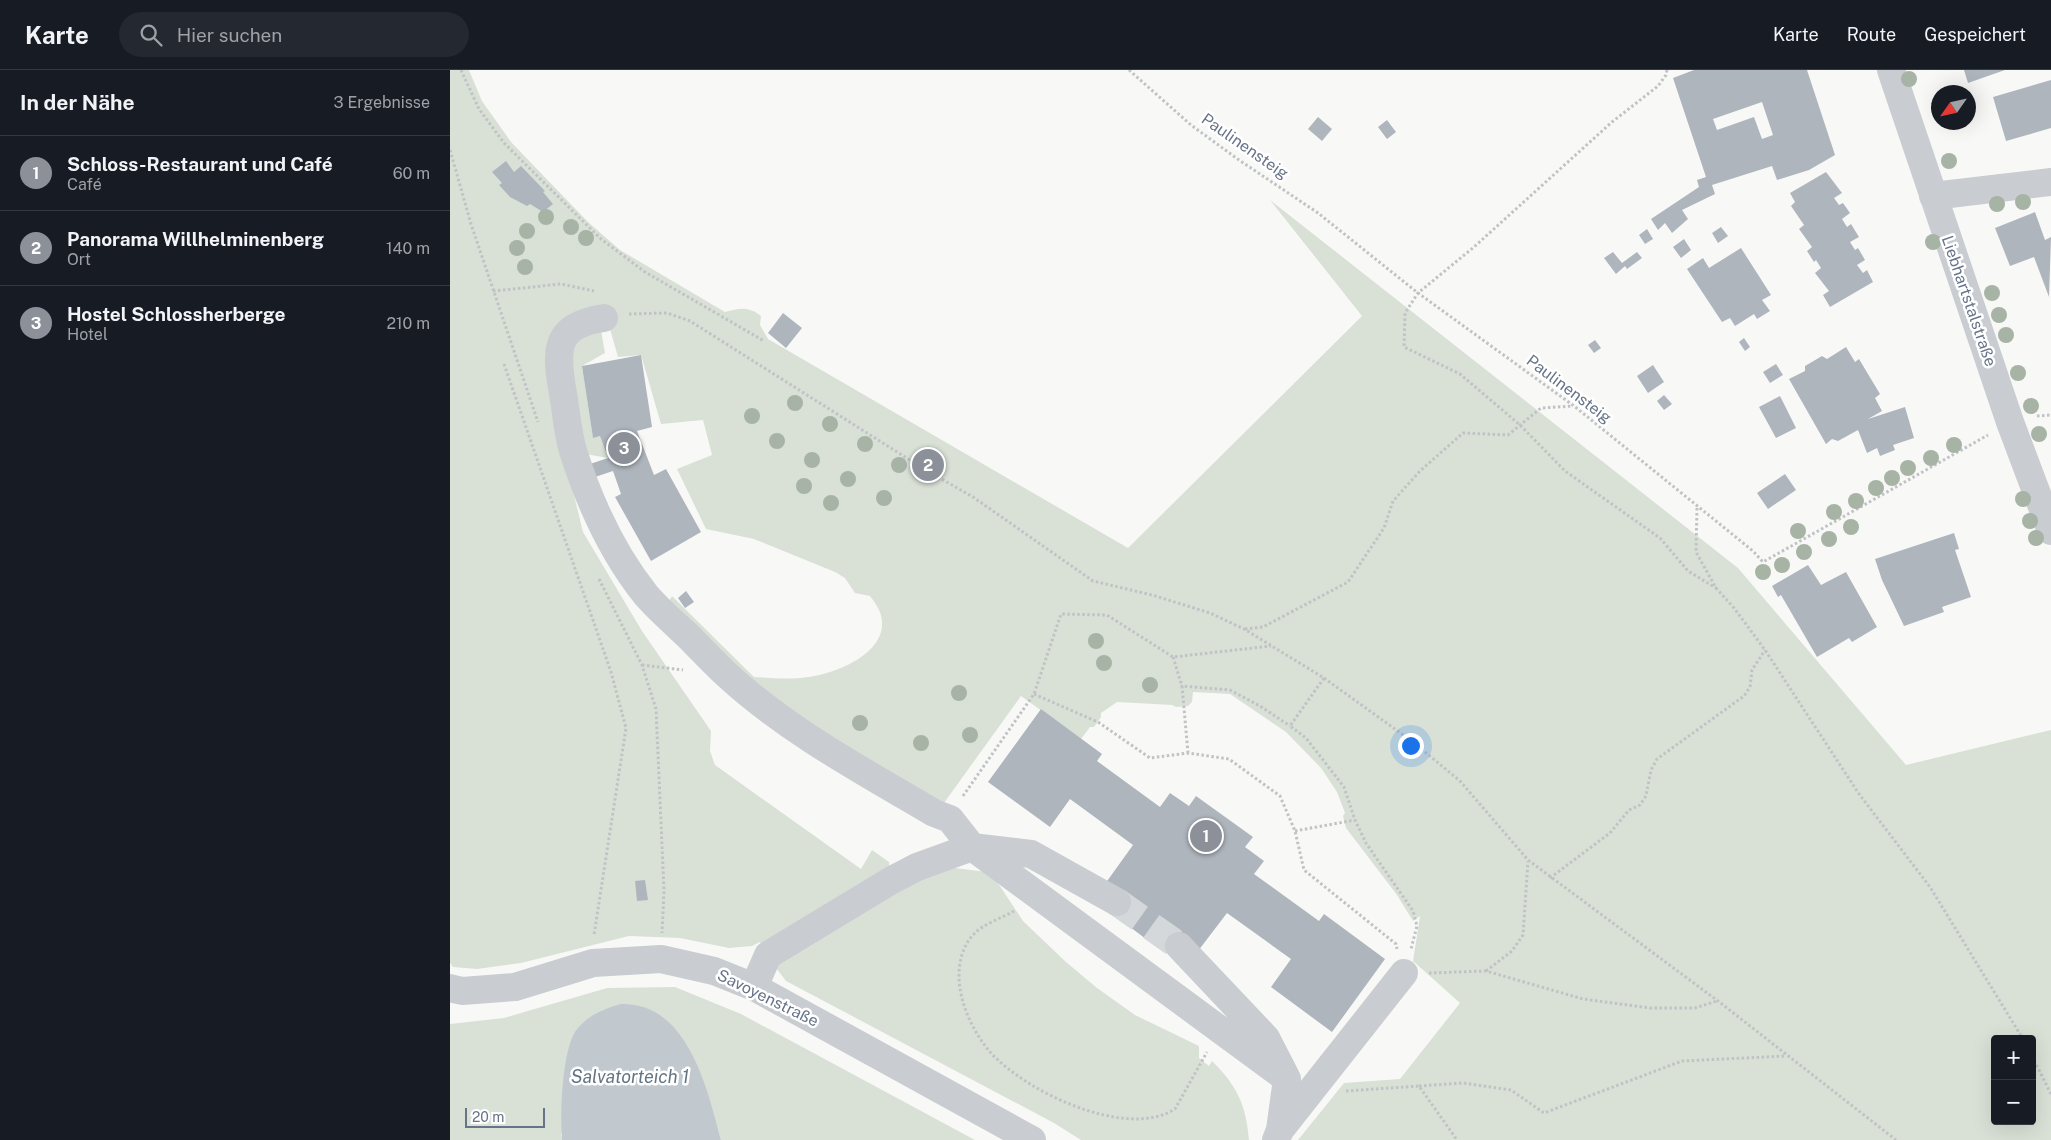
<!DOCTYPE html>
<html lang="de">
<head>
<meta charset="utf-8">
<style>
	body { margin:0; font-family:"Public Sans",sans-serif; background:#242831; color:#f1f3f6 }
	.controls { position:absolute; right:15px; bottom:15px; display:grid; overflow:hidden; border-radius:5px; box-shadow:0 5px 20px #0002 }
	.controls button { width:45px; height:45px; display:grid; place-items:center; padding:0; border:0; border-bottom:1px solid #363941; background:#171b24; color:#f1f3f6; font:25px sans-serif }
	.compass { position:absolute; left:1481px; top:15px; width:45px; height:45px; border-radius:50%; background:#171b24; box-shadow:0 5px 20px #0002; rotate:236deg }
	.scale { position:absolute; left:15px; bottom:12px; width:80px; box-sizing:border-box; padding-left:5px; border:2px solid #677388; border-top:0; font-size:14px; line-height:18px; white-space:nowrap; color:#677388; -webkit-text-stroke:4px #fff; paint-order:stroke }
	.you { position:absolute; left:960px; top:675px; width:18px; height:18px; margin:-12px; border:4px solid #fff; border-radius:50%; background:#1a73e8; box-shadow:0 0 0 8px #1a73e833 }
	.badge { display:grid; place-items:center; width:32px; height:32px; border-radius:50%; background:#8c9099; color:#fff; font-size:16px; font-weight:700 }
	.pin { position:absolute; translate:-50% -50%; border:2px solid #fff; box-shadow:0 1px 5px #0006 }
	.list { margin:0; padding:0; list-style:none }
	h2 { display:flex; justify-content:space-between; align-items:center; height:65px; margin:0; padding:0 20px; font-size:21px }
	h2 small { font-size:16px; font-weight:400; color:#9ea1a6 }
	.list li { display:grid; grid-template-columns:32px 1fr auto; gap:15px; align-items:center; box-sizing:border-box; height:75px; padding:0 20px; border-top:1px solid #363941 }
	.list b { display:block; font-size:19px; white-space:nowrap }
	.list p { margin:0; font-size:16px; white-space:nowrap; color:#9ea1a6 }
	.list em { font-size:16px; font-style:normal; color:#9ea1a6 }
	.icon { flex:none; width:28px; height:28px; fill:none; stroke:currentColor; stroke-width:2; stroke-linecap:round; stroke-linejoin:round }
	.map { position:relative; flex:none; width:1601px; height:1070px; overflow:hidden }
	header { display:flex; align-items:center; gap:30px; box-sizing:border-box; height:70px; padding:0 25px; background:#171b24; border-bottom:1px solid #363941 }
	header strong { font-size:24px }
	nav { display:flex; gap:28px; margin-inline-start:auto; font-size:18px }
	.search { width:350px; height:45px; background:#242831; display:flex; align-items:center; gap:12px; box-sizing:border-box; padding:0 18px; border-radius:28px; color:#9ea1a6; font-size:19px }
	main { display:flex }
	aside { flex:1; background:#171b24 }
	.map>svg:first-child { display:block }
</style>
</head>
<body>
<header>
<strong>Karte</strong>
<div class="search"><svg class="icon" aria-label="search" viewBox="0 0 24 24"><circle cx="10" cy="10" r="6"/><path d="M15 15l6 6"/></svg>Hier suchen</div>
<nav><a>Karte</a><a>Route</a><a>Gespeichert</a></nav>
</header>
<main>
<aside>
<h2>In der Nähe<small>3 Ergebnisse</small></h2>
<ul class="list">
<li><span class="badge">1</span><div><b>Schloss-Restaurant und Café</b><p>Café</p></div><em>60 m</em></li>
<li><span class="badge">2</span><div><b>Panorama Willhelminenberg</b><p>Ort</p></div><em>140 m</em></li>
<li><span class="badge">3</span><div><b>Hostel Schlossherberge</b><p>Hotel</p></div><em>210 m</em></li>
</ul>
</aside>
<div class="map">
<svg width="1601" height="1070" viewBox="0 0 1601 1070">
	<rect width="100%" height="100%" fill="#f8f9f6"/>
	<path fill="#d9e1d7" fill-rule="evenodd" d="M0,0H19L32,31L61,72L138,152L170,180L275,242C289,238 299,236 311,246L310,255L318,269L678,478L912,246L820,130L1288,498L1456,695L1601,660V1070H848L894,1013L950,1009L1010,933L963,891L970,846L963,851L947,825L896,758L893,746L895,743L887,722L871,698L836,662L780,624L743,622L742,632L738,636L726,637L722,635L667,632L651,643V647L644,657H640L631,669L571,626L494,733L486,735L312,624L218,533L222,526L304,607C322,608 340,610 358,607C384,604 433,585 432,553C432,542 426,534 420,526L405,523L395,508L385,502L304,469L256,459L227,399L262,385L253,350L211,354L191,285L168,287L160,259L151,260L155,283L132,296L143,367L150,366L158,388L113,380L133,462L192,561L261,661L260,681L265,695L411,799L422,780L439,792V801L313,877L310,872L302,876L279,878L230,868L179,866L71,893L27,899L3,897L0,893ZM1545,969H1582V1051H1545Z
		M497,797L537,802L550,816L573,851L616,892L647,918L685,945L749,976V988L759,996L762,991C787,1016 796,1034 799,1070H631L604,1053L336,911L323,894L461,815Z
		M225,917L291,944L525,1070H271C258,1020 236,932 171,934L111,1064L112,1070H0V954L54,948L157,918Z"/>
	<path fill="#c1c9cf" d="M171,934C237,931 258,1020 271,1070H112C110,1045 112,983 125,962C136,946 153,939 171,934Z"/>
	<path fill="#afb5bd" fill-rule="evenodd" d="M1244,0H1357L1385,85L1359,100L1327,110L1322,96L1262,115L1265,124L1232,140L1238,149L1222,163L1215,153L1208,160L1201,149L1249,117L1247,110L1256,107L1223,8ZM1312,32L1323,65L1312,69L1304,47L1267,60L1263,49Z
		M1514,0H1555L1518,13Z
		M1601,10V58L1556,71L1543,27Z
		M868,47L882,59L872,71L858,59Z
		M937,50L946,62L937,69L928,57Z
		M56,91L64,102L71,96L95,121L93,122L103,134L93,142L80,134L77,136L60,127L49,115L52,113L42,102Z
		M1376,102L1392,123L1384,128L1389,135L1393,133L1400,143L1392,149L1397,157L1401,154L1409,167L1400,172L1405,180L1408,178L1415,190L1407,195L1413,203L1417,200L1423,212L1380,237L1373,225L1379,221L1365,203L1371,198L1366,190L1364,192L1357,181L1362,177L1349,159L1354,155L1341,136L1345,132L1340,123Z
		M1585,142L1595,170L1601,167L1599,227L1584,187L1560,196L1545,158Z
		M1271,157L1278,166L1268,173L1262,163Z
		M1197,159L1203,169L1195,174L1189,165Z
		M1234,169L1241,180L1231,188L1223,177Z
		M1291,178L1321,225L1312,230L1320,241L1307,249L1304,244L1285,256L1280,248L1272,252L1237,199L1253,188L1259,198Z
		M1163,182L1172,193L1187,182L1192,188L1177,199L1175,196L1166,204L1154,188Z
		M333,243L352,258L336,278L318,263Z
		M1294,268L1300,277L1295,281L1289,272Z
		M1145,270L1151,278L1144,283L1138,275Z
		M1396,277L1405,292L1409,289L1430,324L1425,328L1432,341L1418,349L1455,337L1464,368L1443,375L1445,380L1430,386L1427,378L1417,383L1408,360L1388,371L1382,369L1376,374L1339,309L1355,301V296L1372,286L1377,289Z
		M191,285L202,357L187,361L204,405L216,399L251,462L201,491L165,427L171,424L163,401L142,408L137,395L158,388L150,366L143,368L132,296Z
		M1326,294L1333,305L1320,313L1313,302Z
		M1203,295L1214,312L1198,323L1187,306Z
		M1214,325L1222,334L1214,340L1207,331Z
		M1330,326L1346,358L1326,368L1309,337Z
		M1335,404L1346,420L1318,439L1307,423Z
		M1504,463L1509,479L1505,480L1521,527L1492,537L1494,542L1454,556L1432,510L1425,489Z
		M1358,495L1371,515L1396,502L1427,557L1402,572L1399,568L1367,587L1331,525L1328,527L1322,516Z
		M236,521L244,532L235,538L228,528Z
		M591,639L652,684L647,691L710,737L720,723L739,736L746,726L803,767L795,777L814,791L804,804L869,851L874,844L935,889L882,962L821,917L841,889L777,843L748,881L724,883L711,874L708,878L672,851L675,847L662,838L655,814L683,775L620,729L600,757L538,712Z
		M195,810L198,830L187,831L185,811Z"/>
	<g fill="none" stroke-linecap="round" stroke-linejoin="round">
		<path stroke="#d4d8da" stroke-width="28" stroke-dasharray="28 14" stroke-linecap="butt" d="M667,832L729,876"/>
		<path stroke="#c0c2c5" stroke-width="3" stroke-dasharray="2.5 2.5" stroke-linecap="butt" d="M11,0L29,39L54,73L151,169L195,202L314,271
			M679,0L741,55L789,90L868,143L968,223L1124,336L1303,481L1313,492L1538,365
			M1217,0L1216,5L1208,16L1162,52L1024,177L968,223L955,243L954,277L1010,304L1070,355L1115,401L1210,468L1238,501L1266,518
			M0,80L21,154L88,352
			M43,221L111,214L144,221
			M179,244L217,243L240,251L474,399L523,427L643,511L702,525L760,543L794,559L874,608L963,672L1010,711L1078,790L1268,931L1446,1070
			M54,294L161,602L176,658L144,865
			M1587,346L1601,345
			M1247,438L1246,482L1266,518L1284,538L1315,580L1409,724L1480,817L1573,969
			M149,509L192,595L206,639L214,821L212,863
			M795,559L813,557L898,512L934,458L943,431L970,401L1013,363L1058,365L1091,338L1123,336
			M723,587L732,616
			M192,595L233,600
			M874,608L840,656L856,668L894,717L905,750L916,773L963,841L967,856L961,879
			M584,624L648,652L700,688L738,683L779,689L830,726L845,761L854,800L946,874L947,879
			M738,683L732,616L780,620L810,636L840,656
			M513,726L584,624L611,544L657,545L723,587L821,576
			M845,761L905,750
			M1100,808L1160,763L1179,740L1190,735L1196,726L1201,700L1207,689L1294,626L1300,617L1302,600L1315,580
			M564,841C552,848 533,854 524,864C513,875 509,891 509,906C509,932 523,962 540,982C576,1022 676,1070 725,1039L757,982
			M1036,901L1062,881L1073,865L1078,791
			M979,903L1036,901L1133,929L1200,938H1245L1267,931
			M1582,986L1601,1024
			M969,1016L1013,1013L1061,1020L1094,1043L1232,991L1336,986
			M896,1021L969,1016L1007,1070"/>
		<path stroke="#c9ccd0" stroke-width="28" d="M1441,0L1560,352L1601,461
			M1483,126L1601,112
			M154,248C107,255 105,276 112,318C116,338 117,361 123,381C139,431 163,484 196,525C208,539 223,552 237,565C250,578 263,592 277,605C338,661 413,701 484,743L500,749L522,777L837,1009
			M729,876L816,968L837,1009L830,1060L826,1070
			M304,917L318,885L442,810L467,797L522,777L581,784L667,832
			M0,918L12,921L65,917L143,893L211,889L264,901L304,917L582,1070
			M830,1060L954,903"/>
	</g>
	<g fill="#a6b3a5">
		<circle cx="1459" cy="9" r="8"/>
		<circle cx="1499" cy="91" r="8"/>
		<circle cx="1573" cy="132" r="8"/>
		<circle cx="1547" cy="134" r="8"/>
		<circle cx="96" cy="147" r="8"/>
		<circle cx="121" cy="157" r="8"/>
		<circle cx="77" cy="161" r="8"/>
		<circle cx="136" cy="168" r="8"/>
		<circle cx="1483" cy="172" r="8"/>
		<circle cx="67" cy="178" r="8"/>
		<circle cx="75" cy="197" r="8"/>
		<circle cx="1542" cy="223" r="8"/>
		<circle cx="1549" cy="245" r="8"/>
		<circle cx="1556" cy="265" r="8"/>
		<circle cx="1568" cy="303" r="8"/>
		<circle cx="345" cy="333" r="8"/>
		<circle cx="1581" cy="336" r="8"/>
		<circle cx="302" cy="346" r="8"/>
		<circle cx="380" cy="354" r="8"/>
		<circle cx="1589" cy="364" r="8"/>
		<circle cx="327" cy="371" r="8"/>
		<circle cx="415" cy="374" r="8"/>
		<circle cx="1504" cy="375" r="8"/>
		<circle cx="1481" cy="388" r="8"/>
		<circle cx="362" cy="390" r="8"/>
		<circle cx="449" cy="395" r="8"/>
		<circle cx="1458" cy="398" r="8"/>
		<circle cx="1442" cy="408" r="8"/>
		<circle cx="398" cy="409" r="8"/>
		<circle cx="354" cy="416" r="8"/>
		<circle cx="1426" cy="418" r="8"/>
		<circle cx="434" cy="428" r="8"/>
		<circle cx="1573" cy="429" r="8"/>
		<circle cx="1406" cy="431" r="8"/>
		<circle cx="381" cy="433" r="8"/>
		<circle cx="1384" cy="442" r="8"/>
		<circle cx="1580" cy="451" r="8"/>
		<circle cx="1401" cy="457" r="8"/>
		<circle cx="1348" cy="461" r="8"/>
		<circle cx="1586" cy="468" r="8"/>
		<circle cx="1379" cy="469" r="8"/>
		<circle cx="1354" cy="482" r="8"/>
		<circle cx="1332" cy="495" r="8"/>
		<circle cx="1313" cy="502" r="8"/>
		<circle cx="646" cy="571" r="8"/>
		<circle cx="654" cy="593" r="8"/>
		<circle cx="700" cy="615" r="8"/>
		<circle cx="509" cy="623" r="8"/>
		<circle cx="410" cy="653" r="8"/>
		<circle cx="520" cy="665" r="8"/>
		<circle cx="471" cy="673" r="8"/>
	</g>
	<g text-anchor="middle" dominant-baseline="central" stroke-width="5" stroke-linejoin="round" paint-order="stroke">
		<g font-size="16" fill="#677388" stroke="#fff">
			<text transform="translate(795 76) rotate(35)">Paulinensteig</text>
			<text transform="translate(1519 231) rotate(71)">Liebhartstalstraße</text>
			<text transform="translate(1119 319) rotate(37)">Paulinensteig</text>
			<text transform="translate(318 928) rotate(26)">Savoyenstraße</text>
		</g>
		<g font-size="18" font-style="italic" fill="#637483" stroke="#fff">
			<text x="180" y="1006">Salvatorteich 1</text>
		</g>
	</g>
</svg>
<div class="controls">
<button>+</button>
<button>−</button>
</div>
<svg class="compass" viewBox="-18 -18 36 36"><path d="M0-13l5 13h-10z" fill="#e53935"/><path d="M0 13l5-13h-10z" fill="#9ea1a6"/></svg>
<div class="scale">20 m</div>
<div class="you"></div>
<div class="pin badge" style="left:756px;top:766px">1</div>
<div class="pin badge" style="left:478px;top:395px">2</div>
<div class="pin badge" style="left:174px;top:378px">3</div>
</div>
</main>
</body>
</html>
